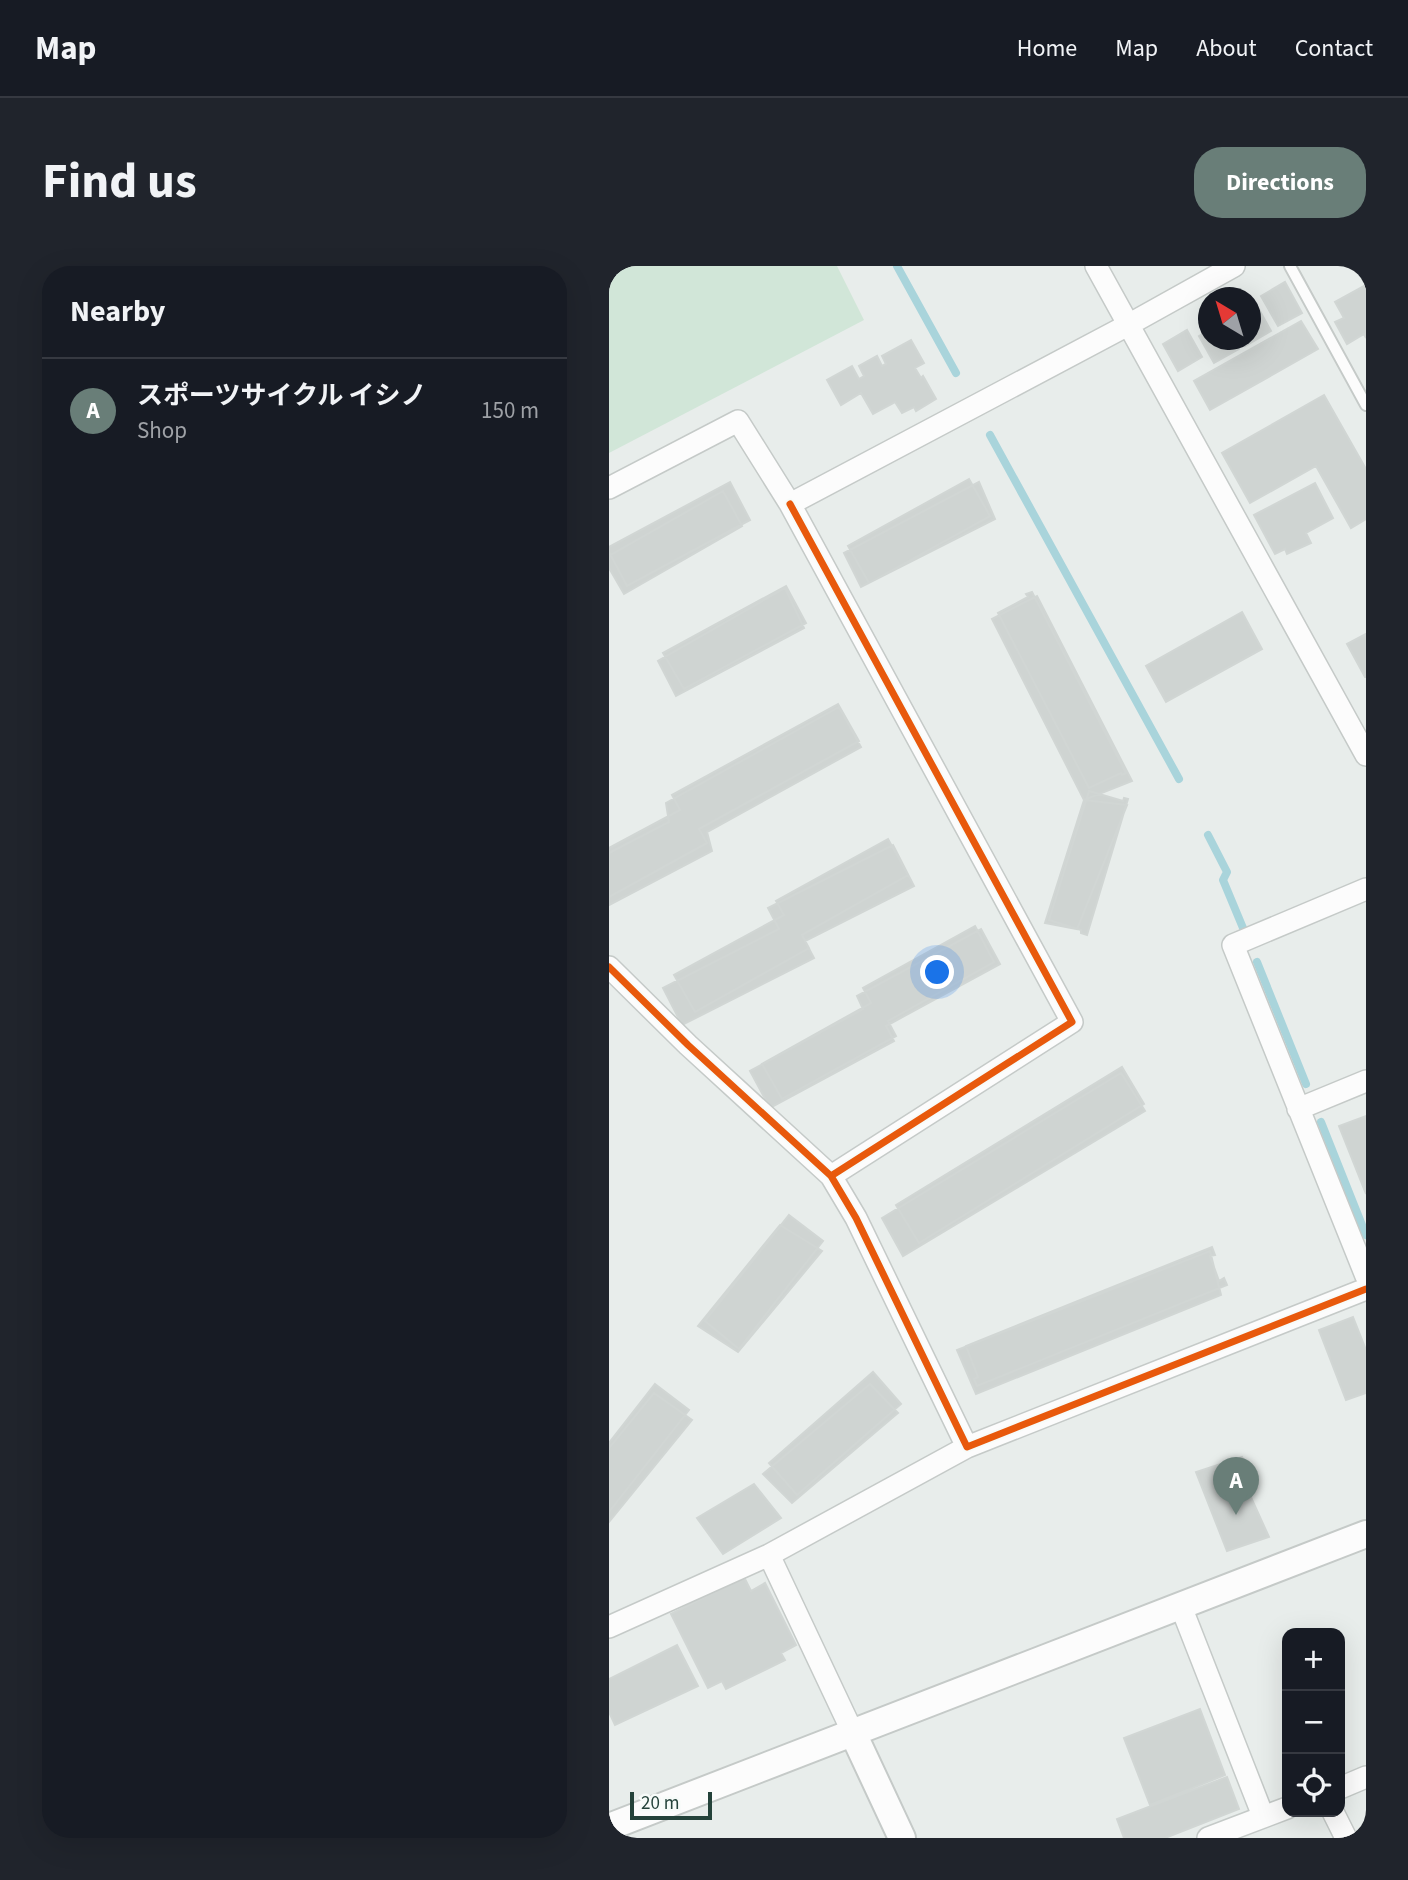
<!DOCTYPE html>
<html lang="en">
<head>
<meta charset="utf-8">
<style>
	body { margin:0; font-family:"Source Sans 3","Noto Sans JP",sans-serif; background:#20242c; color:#f1f3f6 }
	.controls { position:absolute; right:21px; bottom:21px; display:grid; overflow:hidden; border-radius:14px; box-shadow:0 7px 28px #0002 }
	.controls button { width:63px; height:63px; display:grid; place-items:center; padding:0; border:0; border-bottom:2px solid #363941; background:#171b24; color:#f1f3f6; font:35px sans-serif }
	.compass { position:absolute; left:589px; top:21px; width:63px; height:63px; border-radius:50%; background:#171b24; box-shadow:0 7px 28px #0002; rotate:322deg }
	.scale { position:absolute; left:21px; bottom:18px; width:82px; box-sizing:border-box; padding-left:7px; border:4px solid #24423a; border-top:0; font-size:19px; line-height:24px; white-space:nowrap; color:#24423a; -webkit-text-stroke:5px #f7fbf9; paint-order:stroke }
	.you { position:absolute; left:329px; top:707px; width:24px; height:24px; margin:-18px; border:5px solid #fff; border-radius:50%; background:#1a73e8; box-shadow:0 0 0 10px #1a73e833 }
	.badge { display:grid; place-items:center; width:46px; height:46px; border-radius:50%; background:#697e78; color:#fff; font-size:23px; font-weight:700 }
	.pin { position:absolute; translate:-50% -58px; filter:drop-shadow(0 2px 4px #0008) }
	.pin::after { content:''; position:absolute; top:37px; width:24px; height:21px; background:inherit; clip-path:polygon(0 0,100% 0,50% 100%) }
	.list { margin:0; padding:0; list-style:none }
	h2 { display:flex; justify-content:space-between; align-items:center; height:91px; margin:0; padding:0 28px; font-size:30px }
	h2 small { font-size:23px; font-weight:400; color:#9ea1a6 }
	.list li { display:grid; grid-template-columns:46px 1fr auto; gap:21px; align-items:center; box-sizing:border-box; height:105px; padding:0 28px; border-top:2px solid #363941 }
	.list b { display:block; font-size:26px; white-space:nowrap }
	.list p { margin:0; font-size:23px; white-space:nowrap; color:#9ea1a6 }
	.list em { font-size:23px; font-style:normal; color:#9ea1a6 }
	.icon { flex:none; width:38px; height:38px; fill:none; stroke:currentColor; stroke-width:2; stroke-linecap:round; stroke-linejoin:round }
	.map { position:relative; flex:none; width:757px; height:1572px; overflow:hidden; border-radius:28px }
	header { display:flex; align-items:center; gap:42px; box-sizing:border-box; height:98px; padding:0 35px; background:#171b24; border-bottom:2px solid #363941 }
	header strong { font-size:33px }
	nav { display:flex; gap:38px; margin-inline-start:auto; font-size:24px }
	.intro { display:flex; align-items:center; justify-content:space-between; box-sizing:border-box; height:168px; padding:0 42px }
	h1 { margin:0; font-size:49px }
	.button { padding:18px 32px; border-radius:28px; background:#697e78; color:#fff; font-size:24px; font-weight:700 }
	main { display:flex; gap:42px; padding:0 42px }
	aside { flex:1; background:#171b24; border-radius:28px; box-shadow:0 7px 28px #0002 }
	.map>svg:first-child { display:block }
</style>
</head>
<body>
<header>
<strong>Map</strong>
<nav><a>Home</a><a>Map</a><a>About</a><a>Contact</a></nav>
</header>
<div class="intro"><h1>Find us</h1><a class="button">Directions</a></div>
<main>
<aside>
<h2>Nearby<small></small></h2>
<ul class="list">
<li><span class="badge">A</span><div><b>スポーツサイクル イシノ</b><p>Shop</p></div><em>150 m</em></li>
</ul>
</aside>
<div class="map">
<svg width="757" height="1572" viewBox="0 0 757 1572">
	<rect width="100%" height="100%" fill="#e8edeb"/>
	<path fill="#d1e6d8" d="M0,0H228L255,54L0,187Z"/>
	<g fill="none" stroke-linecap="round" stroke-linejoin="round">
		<path stroke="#a9d4db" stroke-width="8" d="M288,0L347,107
			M381,169L570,513
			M599,569L618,606L614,614L634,662
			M648,696L697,818
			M712,856L757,969"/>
	</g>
	<path fill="#cfd4d2" stroke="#d1d6d4" stroke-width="2" d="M746,0H757V11L754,13Z
		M676,16L693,47L669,60L652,30Z
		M757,19V72L755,68L738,78L726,56L735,52L726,36Z
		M647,38L662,65L636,80L633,74H642V40Z
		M692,55L709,83L601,144L585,115Z
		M578,64L593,91L569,105L554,78Z
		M600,64V74H624L630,83L605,97L590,70Z
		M302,74L315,97L306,102L312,112L314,110L327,133L307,145L305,141L293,147L286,136L264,148L252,127L232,139L218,114L243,100L250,113L255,110L250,100L268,90L273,100L277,98L273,90Z
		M715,129L757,203V253L742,262L707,200L641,237L613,187Z
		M360,213L381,250L260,317L239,280Z
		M121,216L141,254L18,320L0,286V281Z
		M370,216L386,253L252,321L235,287Z
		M706,217L724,252L697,267L702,277L678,288L676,283L666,288L645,249Z
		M114,225L133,260L15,328L0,302V290Z
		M177,320L197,357L75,423L54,387Z
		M176,322L195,362L67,430L49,395Z
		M423,326L517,507L513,509L512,507L480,522L389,347L419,331L417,328Z
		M423,326L517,507L513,509L512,507L480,522L389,347L419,331L417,328Z
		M428,330L523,515L475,534L383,353Z
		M633,346L653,383L557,436L537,400Z
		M757,368V411H756L738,378Z
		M229,438L250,475L90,563L98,577L0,631V582L71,544L63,529Z
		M230,441L252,481L98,566L103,585L0,639V587L60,556L57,537Z
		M480,525L514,535L515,532L519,533L478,669L472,667V664L440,654Z
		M475,534L518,539L468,663L436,657Z
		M279,573L299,609L193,669L200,682L86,746L65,709L175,649L167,635Z
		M284,579L305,620L196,675L205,692L73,759L54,722L170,663L159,642Z
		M366,660L385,696L279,755L287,770L173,833L153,798L262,737L254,722Z
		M372,663L391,698L277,760L285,775L161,842L141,805L254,743L248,730Z
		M513,801L535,838L310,977L287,939Z
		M512,807L536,845L294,990L273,952Z
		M757,850V928L730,860Z
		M180,949L214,975L130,1083L96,1055Z
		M171,959L213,985L129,1086L89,1060Z
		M603,981L606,989L601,990L610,1015L615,1012L618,1019L368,1120L365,1113L369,1111L357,1080Z
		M601,985L612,1029L367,1128L348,1084Z
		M744,1051L757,1084V1127L737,1134L710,1064Z
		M264,1106L292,1138L188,1229L160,1197Z
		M46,1118L80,1144L0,1246V1177Z
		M261,1118L289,1147L183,1237L154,1208Z
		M45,1127L83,1154L0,1256V1182Z
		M633,1191L647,1222L640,1227L660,1271L618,1285L587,1206Z
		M145,1218L172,1252L114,1288L88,1252Z
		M135,1311L142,1325L156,1317L187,1379L172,1387L176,1394L117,1423L113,1415L99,1422L62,1348Z
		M68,1379L89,1420L6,1459L0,1446V1413Z
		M591,1443L616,1509L541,1539L515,1472Z
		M618,1511L630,1543L556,1572H515L508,1553Z"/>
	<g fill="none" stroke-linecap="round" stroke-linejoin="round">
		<defs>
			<path id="service" d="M681,0L757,139"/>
			<path id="minor" d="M487,0L757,489
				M0,222L129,155L181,238L519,59L625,0
				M181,238L463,756L222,910
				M757,623L624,679L757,1010
				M0,701L79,779L222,910L247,952L358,1181L757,1023
				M689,843L757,815
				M160,1289L243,1465
				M571,1338L654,1550
				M0,1361L160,1289L358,1181
				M731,1522L757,1511
				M724,1546L737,1572
				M599,1572L678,1542"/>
			<path id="tertiary" d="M243,1465L293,1572
				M0,1561L757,1268"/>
		</defs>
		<use href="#service" stroke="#c5cac8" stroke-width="14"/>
		<use href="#minor" stroke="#c5cac8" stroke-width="24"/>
		<use href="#tertiary" stroke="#c5cac8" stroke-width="30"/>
		<use href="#service" stroke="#fcfcfc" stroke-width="10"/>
		<use href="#minor" stroke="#fcfcfc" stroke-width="21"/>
		<use href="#tertiary" stroke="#fcfcfc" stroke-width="26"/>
		<defs>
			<path id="cycleway" d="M181,238L463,756L222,910
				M0,701L79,779L222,910L247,952L358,1181L757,1023"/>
		</defs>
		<use href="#cycleway" stroke="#f7fbf9" stroke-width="11"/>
		<use href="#cycleway" stroke="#e8590c" stroke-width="7"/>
	</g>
</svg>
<div class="controls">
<button>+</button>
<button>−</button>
<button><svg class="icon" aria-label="locate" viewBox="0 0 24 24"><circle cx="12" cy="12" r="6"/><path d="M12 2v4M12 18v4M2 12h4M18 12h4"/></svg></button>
</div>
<svg class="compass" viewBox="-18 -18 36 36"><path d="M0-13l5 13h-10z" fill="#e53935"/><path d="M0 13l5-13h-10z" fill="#9ea1a6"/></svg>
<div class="scale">20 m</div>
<div class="you"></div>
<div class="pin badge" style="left:627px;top:1249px">A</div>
</div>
</main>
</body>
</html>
